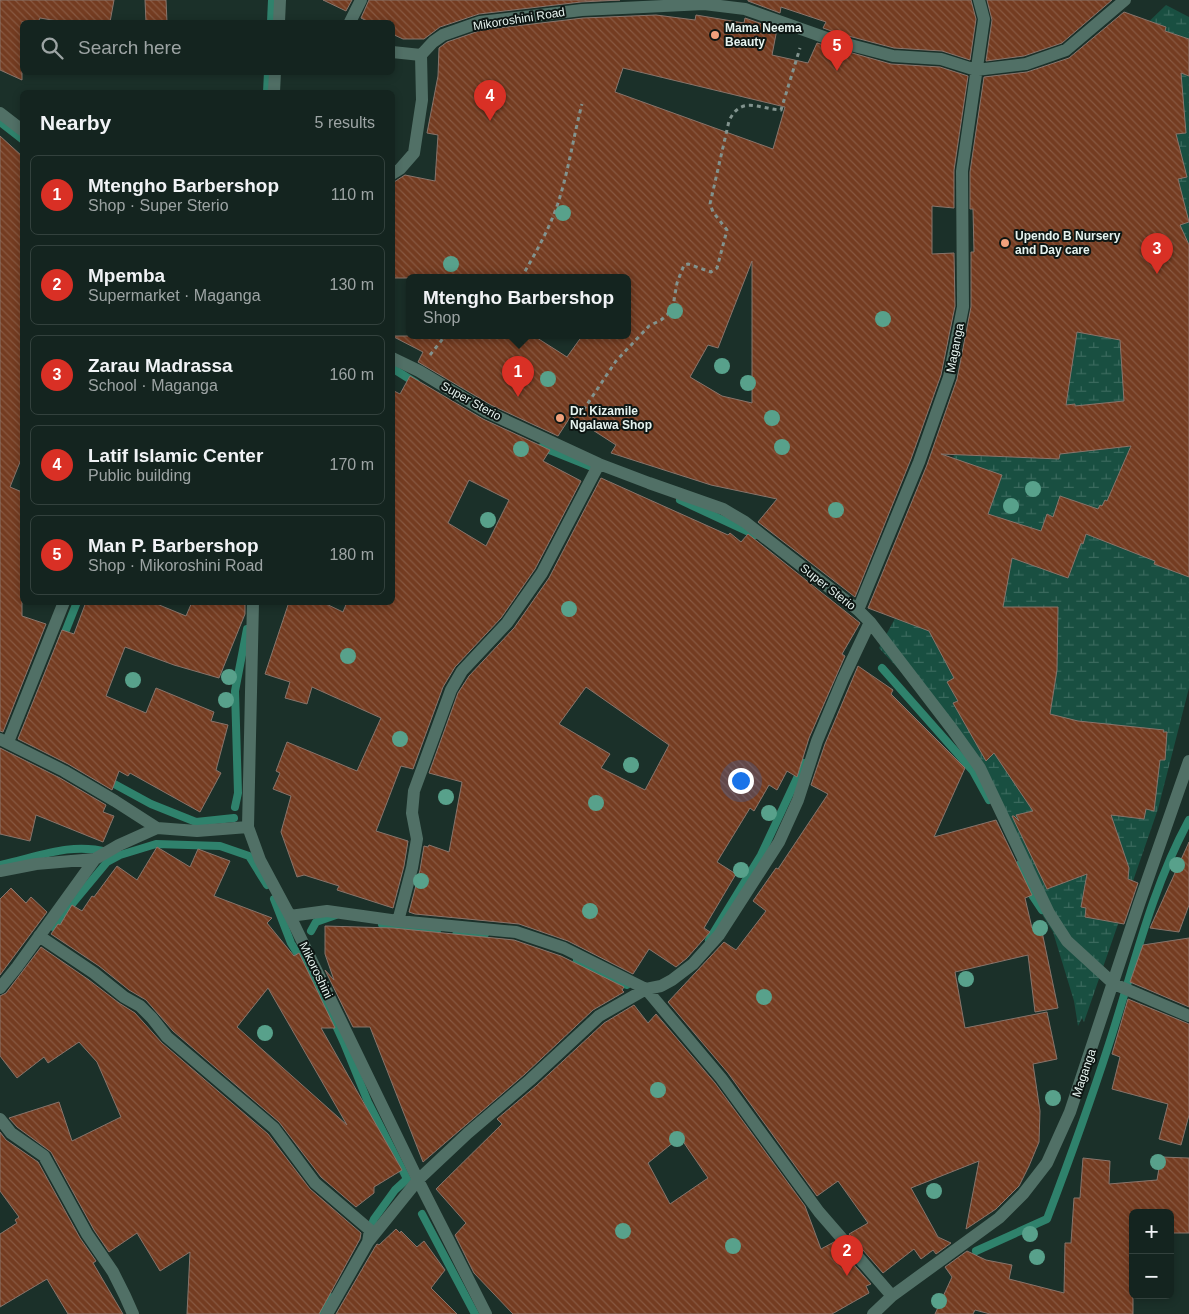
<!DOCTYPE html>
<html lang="en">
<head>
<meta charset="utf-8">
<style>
	body { margin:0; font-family:Helvetica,sans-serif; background:#1d2c28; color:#f1f3f6 }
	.controls { position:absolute; right:15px; bottom:15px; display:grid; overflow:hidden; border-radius:8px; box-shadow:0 2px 8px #0003 }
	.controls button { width:45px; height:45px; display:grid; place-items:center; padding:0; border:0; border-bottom:1px solid #33413d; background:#14241f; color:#f1f3f6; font:25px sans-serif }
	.you { position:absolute; left:740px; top:780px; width:18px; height:18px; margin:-12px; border:4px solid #fff; border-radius:50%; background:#1a73e8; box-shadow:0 0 0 8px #1a73e833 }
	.badge { display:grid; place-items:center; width:32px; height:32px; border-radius:50%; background:#d93025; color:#fff; font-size:16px; font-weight:700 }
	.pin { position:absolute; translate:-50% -41px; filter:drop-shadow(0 1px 2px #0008) }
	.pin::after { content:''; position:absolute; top:26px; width:18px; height:15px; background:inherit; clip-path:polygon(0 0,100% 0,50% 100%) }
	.popup { position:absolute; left:406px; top:274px; width:225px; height:65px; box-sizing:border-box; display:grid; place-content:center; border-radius:8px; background:#14241f; filter:drop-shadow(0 1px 4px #0005); font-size:16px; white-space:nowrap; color:#9da4a4 }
	.popup b { font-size:19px; color:#f1f3f6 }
	.popup::after { content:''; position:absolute; left:50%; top:100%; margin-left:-10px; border:10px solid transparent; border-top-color:#14241f }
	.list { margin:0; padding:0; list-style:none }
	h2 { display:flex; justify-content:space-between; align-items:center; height:65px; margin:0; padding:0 20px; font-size:21px }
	h2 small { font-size:16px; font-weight:400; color:#9da4a4 }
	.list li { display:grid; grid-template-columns:32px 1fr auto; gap:15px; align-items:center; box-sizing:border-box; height:80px; margin:0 10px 10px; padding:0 10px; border:1px solid #33413d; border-radius:8px }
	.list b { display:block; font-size:19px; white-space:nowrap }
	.list p { margin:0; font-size:16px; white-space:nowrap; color:#9da4a4 }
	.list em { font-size:16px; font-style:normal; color:#9da4a4 }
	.icon { flex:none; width:28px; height:28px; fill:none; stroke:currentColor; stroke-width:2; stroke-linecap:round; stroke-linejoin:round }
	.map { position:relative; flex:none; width:1189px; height:1314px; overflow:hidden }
	.search { position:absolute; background:#14241f; box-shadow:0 2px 8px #0003; left:20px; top:20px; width:375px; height:55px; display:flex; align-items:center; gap:12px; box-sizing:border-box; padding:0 18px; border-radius:8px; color:#9da4a4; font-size:19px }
	.panel { position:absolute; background:#14241f; box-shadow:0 2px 8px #0003; left:20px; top:90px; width:375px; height:515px; border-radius:8px }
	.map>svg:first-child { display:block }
</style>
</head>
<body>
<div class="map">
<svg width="1189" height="1314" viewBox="0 0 1189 1314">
	<defs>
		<pattern id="wetland-marsh" width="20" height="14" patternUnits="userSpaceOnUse" patternTransform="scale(1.25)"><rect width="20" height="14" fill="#194f41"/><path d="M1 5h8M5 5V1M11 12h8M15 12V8" fill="none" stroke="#3a695d"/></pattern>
		<pattern id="building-back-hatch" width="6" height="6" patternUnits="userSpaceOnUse" patternTransform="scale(1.25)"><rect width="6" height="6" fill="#743c21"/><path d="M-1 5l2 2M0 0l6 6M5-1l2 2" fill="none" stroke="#885942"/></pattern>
	</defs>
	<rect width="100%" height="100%" fill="#1b3029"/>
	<path fill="url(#wetland-marsh)" d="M1166,5L1189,17V688L1158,809L1084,1022L1082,1018L1078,1026L1074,1001L1053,932L1041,913L1010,835L974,763L908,679L879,648L899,611L934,525L960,434L1132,38Z"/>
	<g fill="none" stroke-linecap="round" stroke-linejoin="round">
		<path stroke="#2f826c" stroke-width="8" d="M271,22L272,0
			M267,92L268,72
			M0,122L22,139
			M392,368L416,383
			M542,447L592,467
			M680,500L755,535
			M62,640L77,602
			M882,668L973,771L989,800
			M107,780L151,804L196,822L234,818
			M235,807L238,793L235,691L247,629
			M1020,864L1030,892L1042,910
			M0,865C38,857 69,842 108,852
			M274,899L291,943L320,991L344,1043L368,1102L406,1177
			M382,924L437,933
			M53,927L107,862L120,855L156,844L220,846L249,856L267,885
			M311,931L316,922L336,915
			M456,935L485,934
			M709,940L761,855L804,763
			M577,960L612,980L627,985
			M422,1214L475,1314
			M368,1233L374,1219L395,1190L407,1179
			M976,1251L1047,1219C1069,1161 1090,1103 1109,1044C1134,967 1150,892 1189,820
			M319,1314L330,1297"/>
	</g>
	<path fill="url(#building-back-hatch)" stroke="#88746b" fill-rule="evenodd" d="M0,0H114L110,22H64L40,18L38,22H22V80L0,70Z
		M145,0H166L167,22H146Z
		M323,0H352L346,11Z
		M369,0H620L581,2L479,14L440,27L424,39H403L392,34V22H369L361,18Z
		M748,0H971L976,19L970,60L942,51L894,48L837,33L823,28L826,22L781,7L780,13L748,1Z
		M987,0H1112L1062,43L1024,56L986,61L992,20Z
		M1124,12L1166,27L1165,31L1189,39V76L1181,73L1186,133L1176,134L1187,177L1178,179L1189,222L1180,225L1189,245V577L1154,564L1155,561L1086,534L1083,544L1081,543L1068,578L1012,558L1003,607H1058L1057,670L1050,714L1078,721L1164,730L1163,732H1167L1165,760H1160L1154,811L1146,809L1144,819L1111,815L1129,868L1128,879L1138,883L1124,924L1085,917L1086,908L1081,907L1087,874L1047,889L1012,816H1014L1019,821L1016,815L1033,811L994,753L986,761L953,703L958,701L947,682L954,678L929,631L868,608L927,465L957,379L971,307V252H974L973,209H970V172L984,77L1027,72L1069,58ZM1077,332L1120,340L1124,401L1075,406V404L1066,405ZM1131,446L1107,501L1105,500L1102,506L1100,505L1098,509L1060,496L1053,517L1047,514L1041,531L988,514L1002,475L941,454L1059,459L1060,454Z
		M656,15L695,20L696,15L744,23L745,18L777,29L772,55L808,63L817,43L891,64L940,67L968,76L954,170V208L932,206V254L954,253L955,306L941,375L911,459L855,597L758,522L777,499L711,485L611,453L616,445L571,416L558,436L491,405L418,362L423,352L392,336H534L567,357L582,336H627V278H392V188L394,182L405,175L435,181L438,135L427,133L438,76L439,48L447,42L482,30L583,18ZM623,68L785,107L773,149L615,92ZM752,261V403L722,396L690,377L708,345L718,348Z
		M0,136L22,156V457L10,487L22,492V616L46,624L3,732L0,731Z
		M410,376L483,419L550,450L543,461L581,481L535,569L501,618L455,667L443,687L413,769L401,766L376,831L408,841L404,866L393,908L337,890L339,886L304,875L297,877L281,832L291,796L273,789L280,773L276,771L287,742L357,771L381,718L312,687L307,704L285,698L290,682L265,674L289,602H322L343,612L347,602H392V390L400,394ZM469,480L509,500L486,546L448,523Z
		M601,478L728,535L730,533L741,542L748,534L860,623L842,654L845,656L809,738L797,777L787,771L777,790L769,785L754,811L750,808L717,862L736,874L704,928L710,932L687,958L676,967L649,949L633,974L568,941L519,924L415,914L409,912L420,870L424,846L428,847L429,845L449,852L462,782L429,773L458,693L469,676L514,628L549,578ZM586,687L669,745L645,790L601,768L610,754L559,724Z
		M86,602H152L186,616L192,602H245V614L219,678L174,665L125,647L106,696L146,713L156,688L214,712L211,721L228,725L216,770L221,773L200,812L130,773L128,776L119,771L112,790L68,764L18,739L62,630L74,634Z
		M858,666L893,690L891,694L965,768L934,837L996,820L1032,895L1025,898L1032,928L1041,927L1058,1008L1035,1012L1028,955L955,972L965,1028L1047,1012L1057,1059L1033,1064L1040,1111L1039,1142L1029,1166L1019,1186L996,1209L966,1229L979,1161L911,1188L938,1237L951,1243L936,1254L933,1250L921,1259L914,1249L883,1273L849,1234L868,1223L838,1181L817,1196L728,1073L668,1002L724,942L736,950L766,911L753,901L776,868L778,869L828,794L811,785L825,744Z
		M0,748L60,778L106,805L103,812L114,816L103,842L36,815L30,841L0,834Z
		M1189,842V905L1179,932L1150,928Z
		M157,847L190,867L198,849L230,861L214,896L272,918L267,923L294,956L299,953L335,1028H321L402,1170L374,1187V1193L356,1207L321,1177L279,1122L173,1031L146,1000L129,990L99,966L51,934L58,924L60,925L72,905L82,911L92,896L94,897L117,866L137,880ZM268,988L347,1125L237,1027Z
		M11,888L26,903L31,897L47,912L0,975V899Z
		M325,926L393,928L514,940L561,956L624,987L622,990L624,992L593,1010L525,1074L423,1162L370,1027H353L325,970L334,980L325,954Z
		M1189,938V1007L1130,982L1143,945Z
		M41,947L89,980L119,1003L135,1013L162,1043L268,1134L310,1189L361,1233L360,1239L319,1314H187L190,1252L160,1271L137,1233L109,1252L94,1230L51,1152L17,1127L9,1118L59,1102L72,1141L121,1117L97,1062L79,1042L48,1063L44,1057L17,1078L0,1056V996L6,993Z
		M1128,999L1189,1024V1115L1181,1145L1159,1139L1168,1104L1112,1089L1120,1057L1112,1054Z
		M634,1005L648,1023L656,1014L715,1083L805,1206L821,1249L834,1242L871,1284L866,1286L869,1293L832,1314H513L474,1273L455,1235L466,1223L436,1189L502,1124L497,1119L536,1086L604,1023ZM680,1137L708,1178L670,1204L648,1163Z
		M0,1132L6,1140L38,1162L80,1238L96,1261L93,1263L123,1314H68L47,1279L0,1307V1234L17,1223L15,1220L19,1217L0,1191Z
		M1161,1157L1189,1158V1233H1170V1213H1133V1314H990L975,1310L973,1314H935L952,1277L945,1267L967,1251L986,1260L1012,1265L1009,1279L1064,1293L1065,1243H1071L1074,1198H1080L1083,1158L1110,1161L1109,1184L1157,1180Z
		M396,1229L400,1233L401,1231L417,1247L424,1241L445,1270L431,1288L457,1314H336L375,1247L377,1244L379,1245Z"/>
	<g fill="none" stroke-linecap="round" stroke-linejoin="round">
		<path stroke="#82938e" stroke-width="3" stroke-dasharray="4 4" stroke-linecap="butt" d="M521,278C534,256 547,233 556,209C568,175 573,138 582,104
			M430,355L445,336
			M570,430L616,361L649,326L661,320L667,315L673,306L677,283L684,265L688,264L711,272L717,268L727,230L713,212L710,204L729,121C741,95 759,109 781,110L800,48"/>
		<path stroke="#517066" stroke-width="12" d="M279,22L280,0
			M350,22L361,0
			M392,52L421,55L433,42L443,35L480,22L582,10L704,4L745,9L835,41L893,56L941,59L976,70L1026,64L1066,50L1125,0
			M274,92L275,72
			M0,113L22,130
			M392,174L400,169L414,153L422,100L421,55
			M392,358L419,371L487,412L599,464L649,483L723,509L745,522L858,610L870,622L952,729L980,768L1049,913L1067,941L1114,984L1189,1016
			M253,602L248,827L260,860L290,916L418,1180L486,1314
			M858,610L919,462L949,377L963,307L962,171L984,19L979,0
			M0,739L64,771L115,801L157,828
			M8,742L64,602
			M0,871L36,864L95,859L119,845L157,828L197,831L248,827
			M290,916L327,911L398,921L516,932L564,948L646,989L721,1078L819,1212L892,1296
			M398,921L412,868L417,839L412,813L414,791L451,690L462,671L507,623L542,573L599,464
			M39,936L94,973L124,997L140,1006L152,1018L167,1037L274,1128L315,1183L370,1230L368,1242
			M0,988L17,967L95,859
			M0,1119L11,1133L44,1156L87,1234L113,1272L125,1296L133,1314
			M327,1314L368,1242L418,1180L468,1133L530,1080L599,1016L646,989L661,986L672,980L693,964L719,935L779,842L798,800L817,741L843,679L870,622
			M873,1314L892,1296L999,1218L1023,1194L1047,1163L1070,1112L1139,904L1189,761"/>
	</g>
	<g fill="#58a18b">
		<circle cx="563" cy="213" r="8"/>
		<circle cx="451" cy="264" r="8"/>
		<circle cx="675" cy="311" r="8"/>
		<circle cx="883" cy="319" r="8"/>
		<circle cx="722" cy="366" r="8"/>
		<circle cx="548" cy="379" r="8"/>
		<circle cx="748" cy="383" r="8"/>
		<circle cx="772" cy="418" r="8"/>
		<circle cx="782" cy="447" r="8"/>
		<circle cx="521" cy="449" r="8"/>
		<circle cx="1033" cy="489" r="8"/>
		<circle cx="1011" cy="506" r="8"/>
		<circle cx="836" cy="510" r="8"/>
		<circle cx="488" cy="520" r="8"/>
		<circle cx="569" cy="609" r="8"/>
		<circle cx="348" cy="656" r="8"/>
		<circle cx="229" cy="677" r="8"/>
		<circle cx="133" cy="680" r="8"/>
		<circle cx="226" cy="700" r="8"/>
		<circle cx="400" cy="739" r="8"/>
		<circle cx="631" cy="765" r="8"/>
		<circle cx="446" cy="797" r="8"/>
		<circle cx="596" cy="803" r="8"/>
		<circle cx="769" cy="813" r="8"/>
		<circle cx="1177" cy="865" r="8"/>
		<circle cx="741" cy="870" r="8"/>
		<circle cx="421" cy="881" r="8"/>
		<circle cx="590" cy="911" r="8"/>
		<circle cx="1040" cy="928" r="8"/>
		<circle cx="966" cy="979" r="8"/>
		<circle cx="764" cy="997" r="8"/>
		<circle cx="265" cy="1033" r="8"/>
		<circle cx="658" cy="1090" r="8"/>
		<circle cx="1053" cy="1098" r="8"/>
		<circle cx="677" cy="1139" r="8"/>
		<circle cx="1158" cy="1162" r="8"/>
		<circle cx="934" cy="1191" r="8"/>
		<circle cx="623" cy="1231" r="8"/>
		<circle cx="1030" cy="1234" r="8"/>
		<circle cx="733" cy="1246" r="8"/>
		<circle cx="1037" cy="1257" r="8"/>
		<circle cx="939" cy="1301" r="8"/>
	</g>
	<g fill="#f1a17c" stroke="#0d1613" stroke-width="2">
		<circle cx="715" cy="35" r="5"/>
		<circle cx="1005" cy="243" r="5"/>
		<circle cx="560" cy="418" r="5"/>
	</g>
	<g text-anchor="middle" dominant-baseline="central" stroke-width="4" stroke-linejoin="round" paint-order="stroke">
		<g font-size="12" fill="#e6f3ef" stroke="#0d1613">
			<text transform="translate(519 19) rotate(-9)">Mikoroshini Road</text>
			<text transform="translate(955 348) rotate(-79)">Maganga</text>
			<text transform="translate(471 401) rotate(29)">Super Sterio</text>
			<text transform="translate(828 587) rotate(38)">Super Sterio</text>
			<text transform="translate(316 970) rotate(64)">Mikoroshini</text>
			<text transform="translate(1084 1073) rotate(-71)">Maganga</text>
		</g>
		<g font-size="12" font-weight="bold" fill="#e6f3ef" stroke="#0d1613" text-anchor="start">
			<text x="725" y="28">Mama Neema<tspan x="725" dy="14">Beauty</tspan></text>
			<text x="1015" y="236">Upendo B Nursery<tspan x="1015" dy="14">and Day care</tspan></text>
			<text x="570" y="411">Dr. Kizamile<tspan x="570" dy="14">Ngalawa Shop</tspan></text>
		</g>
	</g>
</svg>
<div class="controls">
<button>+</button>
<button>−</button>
</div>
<div class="you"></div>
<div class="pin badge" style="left:518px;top:397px">1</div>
<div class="popup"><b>Mtengho Barbershop</b>Shop</div>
<div class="pin badge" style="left:847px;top:1276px">2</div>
<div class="pin badge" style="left:1157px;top:274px">3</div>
<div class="pin badge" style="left:490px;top:121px">4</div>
<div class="pin badge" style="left:837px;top:71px">5</div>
<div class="search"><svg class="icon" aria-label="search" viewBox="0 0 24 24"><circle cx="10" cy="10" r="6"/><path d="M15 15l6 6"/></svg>Search here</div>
<section class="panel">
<h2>Nearby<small>5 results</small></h2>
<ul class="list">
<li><span class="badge">1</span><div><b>Mtengho Barbershop</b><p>Shop · Super Sterio</p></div><em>110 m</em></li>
<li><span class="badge">2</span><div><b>Mpemba</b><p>Supermarket · Maganga</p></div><em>130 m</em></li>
<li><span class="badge">3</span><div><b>Zarau Madrassa</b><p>School · Maganga</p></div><em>160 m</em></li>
<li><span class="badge">4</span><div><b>Latif Islamic Center</b><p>Public building</p></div><em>170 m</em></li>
<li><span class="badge">5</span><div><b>Man P. Barbershop</b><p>Shop · Mikoroshini Road</p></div><em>180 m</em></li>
</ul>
</section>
</div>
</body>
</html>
